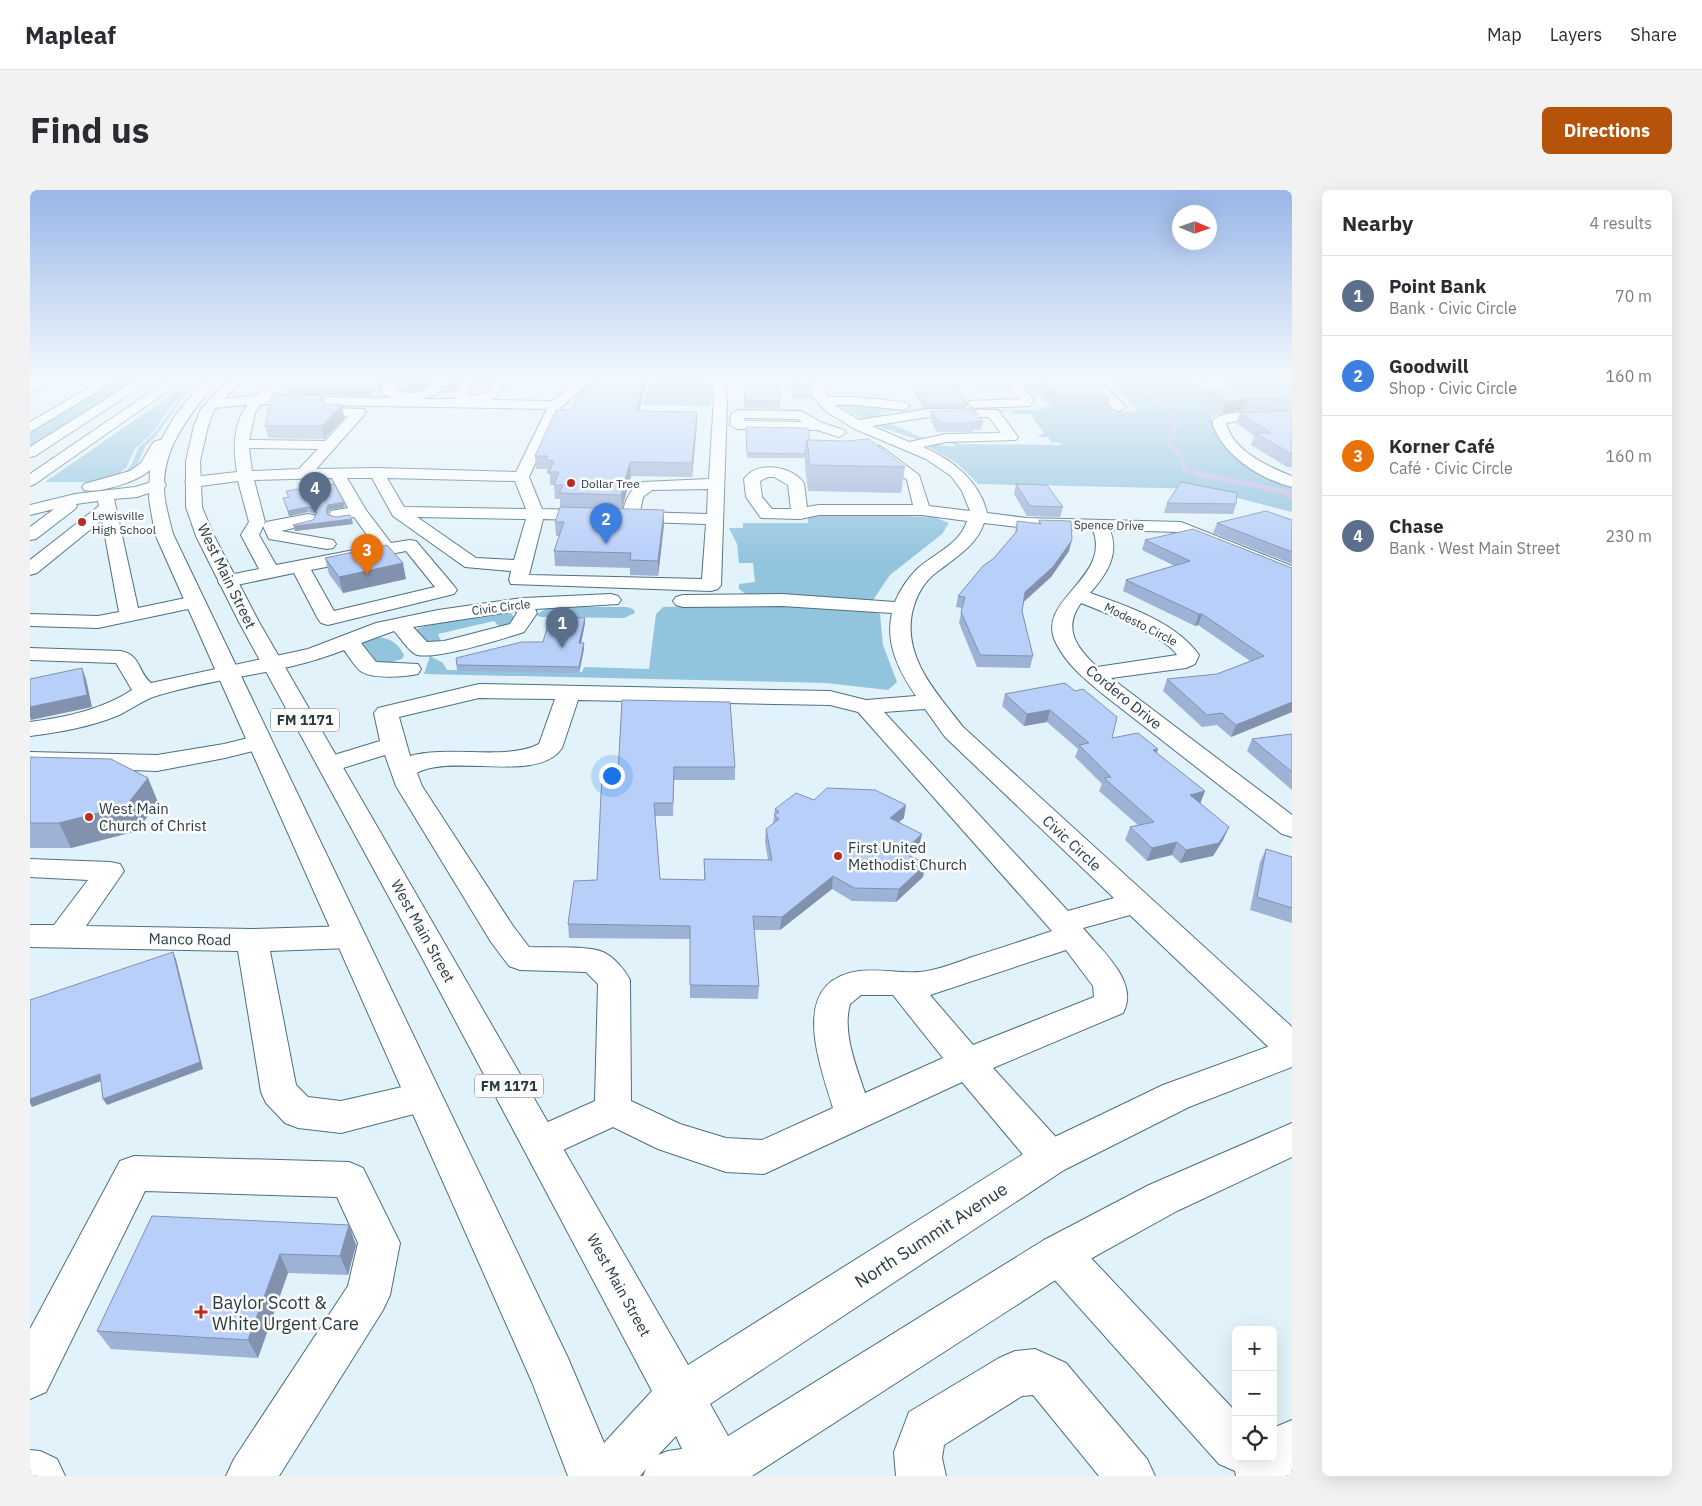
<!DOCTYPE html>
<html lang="en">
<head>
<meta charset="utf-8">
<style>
	body { margin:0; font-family:"IBM Plex Sans",sans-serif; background:#f2f2f3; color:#2b2b33 }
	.controls { position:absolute; right:15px; bottom:15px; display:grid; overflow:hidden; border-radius:8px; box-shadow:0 5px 20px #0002 }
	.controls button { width:45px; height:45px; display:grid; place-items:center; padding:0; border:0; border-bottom:1px solid #e1e1e2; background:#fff; color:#2b2b33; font:25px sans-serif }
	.compass { position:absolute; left:1142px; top:15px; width:45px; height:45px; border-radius:50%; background:#fff; box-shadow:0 5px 20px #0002; rotate:92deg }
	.you { position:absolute; left:581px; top:585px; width:18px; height:18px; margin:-12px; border:4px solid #fff; border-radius:50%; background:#1a73e8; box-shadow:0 0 0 8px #1a73e833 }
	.badge { display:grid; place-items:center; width:32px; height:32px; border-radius:50%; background:#b45309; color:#fff; font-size:16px; font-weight:700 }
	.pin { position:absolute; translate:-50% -41px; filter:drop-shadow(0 1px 2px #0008) }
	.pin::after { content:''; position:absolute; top:26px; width:18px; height:15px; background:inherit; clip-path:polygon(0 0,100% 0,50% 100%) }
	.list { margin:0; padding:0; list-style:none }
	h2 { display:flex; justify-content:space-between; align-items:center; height:65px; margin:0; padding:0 20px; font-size:21px }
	h2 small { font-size:16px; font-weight:400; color:#7c7c81 }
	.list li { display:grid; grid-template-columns:32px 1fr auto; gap:15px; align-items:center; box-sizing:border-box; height:80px; padding:0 20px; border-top:1px solid #e1e1e2 }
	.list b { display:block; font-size:19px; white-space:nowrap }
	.list p { margin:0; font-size:16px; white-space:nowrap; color:#7c7c81 }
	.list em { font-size:16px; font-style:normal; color:#7c7c81 }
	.icon { flex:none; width:28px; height:28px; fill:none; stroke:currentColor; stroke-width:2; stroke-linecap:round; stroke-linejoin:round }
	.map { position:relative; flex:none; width:1262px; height:1286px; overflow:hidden; border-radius:8px }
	header { display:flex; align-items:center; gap:30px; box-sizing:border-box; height:70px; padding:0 25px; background:#fff; border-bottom:1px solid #e1e1e2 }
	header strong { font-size:24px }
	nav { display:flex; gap:28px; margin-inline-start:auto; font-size:18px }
	.intro { display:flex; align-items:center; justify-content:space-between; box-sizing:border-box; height:120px; padding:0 30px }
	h1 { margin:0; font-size:35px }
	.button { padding:12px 22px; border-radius:8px; background:#b45309; color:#fff; font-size:18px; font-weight:700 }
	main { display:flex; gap:30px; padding:0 30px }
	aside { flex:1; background:#fff; border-radius:8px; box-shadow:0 5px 20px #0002 }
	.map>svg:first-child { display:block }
</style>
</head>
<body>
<header>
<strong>Mapleaf</strong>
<nav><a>Map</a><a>Layers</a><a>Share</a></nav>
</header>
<div class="intro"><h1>Find us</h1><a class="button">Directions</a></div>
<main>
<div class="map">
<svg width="1262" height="1286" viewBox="0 0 1262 1286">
	<rect width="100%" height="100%" fill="#e2f2fa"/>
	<path fill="#93c4de" d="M85,190H108L0,257V241Z
		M163,190H166L143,214L124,241L105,259L96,278L87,285L65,292H15Z
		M168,190H170L152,209L127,245L115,257L106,279L92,284L100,277L109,257L126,241L144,216Z
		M620,190L677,191L683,195L680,216L612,215Z
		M760,190H774L782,209H763L759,194L755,192Z
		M1071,190L1169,191L1165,192L1187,209L1179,214L1195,226L1183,225L1181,228L1189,245L1262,296V322L1173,299L948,294L928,274L899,257L900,254L927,257L919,251H925L928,254L1031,255V253L1021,252L1018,247H1007L1014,243L1000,224H980L984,223L980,221L966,223L964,221L894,219H890L891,222L884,219L851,223L855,227C833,230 829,228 810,216L811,214L849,218L1011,220L1012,217H1020L1006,199L991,197L1001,194L1006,197L1061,198L1083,222L1109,221L1091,203H1083L1080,200H1088L1079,191Z
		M858,233L862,234L893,248L889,250L847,236Z
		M787,323L904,327L919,333L912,344L860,385L843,410L717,405L709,399V394L725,392L723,373H709L707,354L699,338H713V333H778V327Z
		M736,414L842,420L850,424L853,455L867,492L858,500L796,493L758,492L394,484L400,466L413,473L417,480L543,482H552L554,477L619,479L626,424L633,417Z
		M530,417H597L603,419L605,423L594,428L511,427L506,425L515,419Z
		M475,422L481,423L484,427L481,433L471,438L464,431L408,444L411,451C398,452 393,453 385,441L387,439L405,432Z
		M346,447C360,448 367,452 374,465L372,469L359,473L342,472L330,456L332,452Z"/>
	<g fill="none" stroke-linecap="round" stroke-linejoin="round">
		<path stroke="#c3bae7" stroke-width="4" d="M1106,192L1137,219L1145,236L1138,253L1150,264L1155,280L1176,285"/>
		<path stroke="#c3bae7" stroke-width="5" d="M1168,284C1198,289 1227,297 1257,302L1262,308"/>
		<defs>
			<path id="minor" d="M8,190H24L0,204V195Z
				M72,190H87L0,242V232Z
				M106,190H121L5,266L0,267V257Z
				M138,190H153L5,294L0,296V284Z
				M247,190H261L240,206L365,208L357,206L351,201L360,190H373L365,200C381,206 395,203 406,190H419L407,205L392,209H426L424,204L434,190H446L436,204L442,206L456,203L466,190H478L464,209L459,210L522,211L550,190H564L531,217L499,287L512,319L593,321C596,308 601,298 613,292L679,289L684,208L683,198L678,190H691L695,198L697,213L691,395L688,399L681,401L481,394L479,390L481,381L435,377L363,326L342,288H317L336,320L361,353L380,350L386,351L424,396L427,400L424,404L298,435L291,433L288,429L264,383L197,397L190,395L188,391L190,387L229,379L211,345L219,332L208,291L163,297L157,295L155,292L157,289L163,287L207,282C203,258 203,235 217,215L183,218L177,214L183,210L224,206ZM231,214L517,219L486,282L347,278L286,279L334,225L336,222L334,219L297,218L295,221L297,224L318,226L295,251L219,250L225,223ZM219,258L288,259L269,279L222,281ZM302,288L318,318L301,321L299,325L301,329L307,330L324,327L345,356L246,375L229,345L235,332L224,290ZM357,288L485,291L496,319L374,317ZM678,299L677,324L610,322L613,307L622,300ZM387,327L496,329L484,370L446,368ZM513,329L676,334L672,389L499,385ZM376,361L405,397L304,421L281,380Z
				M779,190H791L797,207H826L874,212L880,216L874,220L826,215H805L829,230L898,219L968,220L988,247L986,250L916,252L893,257C921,269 950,291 957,323L997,328L1151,332L1262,376V389L1148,342L1080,340C1090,365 1076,385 1060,403C1097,416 1146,432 1169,465L1165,474L1156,478L1081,488L1262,625V647L1252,644L1074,505C1056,490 1038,476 1027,455C1002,410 1082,390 1063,340L997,338L954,333C947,355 925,368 907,382C893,392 886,406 882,423C873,469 908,504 933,537L1262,837V872L1250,868L1100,725L1053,738C1071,760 1110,792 1093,823L963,878L1034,956L1039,968L1034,980L1020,985L1006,980L932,892L734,984L696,982L628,959L583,937L511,970L498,965L492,953L498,941L565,911L568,794L556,782L490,780L479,776L461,752L366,596L355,565L300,582L291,579L287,574L291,569L350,551L344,523L348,518L449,494L800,501L836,510L886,506C869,481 855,454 862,423L752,416L653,417L646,415L643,411L646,407L653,405L752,404L865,412C870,400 878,388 887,379C905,363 930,354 937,331L892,325H789L770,329L731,328L716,307L714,289C727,270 762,276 774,293L777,317L789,315H883L877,290L838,259L840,256H850L889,285L899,316L940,321L932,301L921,286L896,269L825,239L797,222L783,207ZM898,227H959L971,243L916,244L879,252L842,236ZM738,287H744L758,295L761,319H742L732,307L730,291ZM1051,413C1074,422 1136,446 1147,465L1067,477C1047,458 1032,439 1051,413ZM449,508L525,509L509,554C477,571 419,555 380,566L369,527ZM548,510L800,515L828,522L1022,741C995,750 968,759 942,767C929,772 915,777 902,780C879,786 853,778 829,781C757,791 790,874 803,918L732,950L696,948L650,934L601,911L600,790C595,780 584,767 573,762C557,755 518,758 499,757L483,736L392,596L387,583C422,563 508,594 532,558ZM895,519L915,547L1084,708L1038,721L854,522ZM1036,760L1063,796L1064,807L943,855L900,805ZM831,805H863L913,868L835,903C826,876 812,842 820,814Z
				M937,190H1068L1096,217L1089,221L1084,220L1060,196L991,194L1004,210L1000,216L944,218L938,214L939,211L990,209L977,194H943Z
				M1170,190H1186L1207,200H1262V208C1232,208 1193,214 1170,190Z
				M708,220L771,221L790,232L814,240L816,243L809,247L787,240L707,239L700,235L701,224ZM714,228L768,229L772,232L714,231Z
				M1213,222L1262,223V231L1213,230L1196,233C1203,261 1237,276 1262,286V297C1230,289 1190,264 1182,231C1190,223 1203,223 1213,222Z
				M128,290L134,292L136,295L134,298L107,307L84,309L108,418L165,406L172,408L175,412L172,416L68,438L0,436V424L68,426L89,422L72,330L7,383L0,385V370L69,316L68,311L46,314L47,316L45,319L6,349L0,350V337L24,319L0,325V315L45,304L105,297Z
				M278,324L284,325L286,329L284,333L251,341L303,350L306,354L303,358L297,359L245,350L239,349L233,336L236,332Z
				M581,404L588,406L591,410L588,414L505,419L507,423L494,442C475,448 400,472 385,464C377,459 370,447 364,441L331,453L346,472L388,474L391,479L388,484C374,487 344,489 332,482C325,478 319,466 314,460C254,484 187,487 126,506C115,509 100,520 89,525C61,537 30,542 0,546V532C36,527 71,520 102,500L86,473L0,470V458L91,461C112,466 107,481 121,493L278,459L346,433L408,420L493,408ZM486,421L487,423L480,434L414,451L397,452L383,437Z
				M230,545L239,547L242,552L239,557L195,568L127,581L0,576V562L127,565L194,554Z
				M0,669L80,672L90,674L94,681L56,736L222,739L320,736L331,739L336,747L331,755L320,758L240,761L266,895L278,907L311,911L394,892L407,896L412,907L407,918L311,943L268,938L255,933L236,913L231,902L208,761L0,757V735H24L58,690L0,687Z
				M104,966L319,972L333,978L370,1053L360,1105L353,1120L249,1286H196L204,1269L318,1096L328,1053L307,1007L115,1001L16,1202L0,1209V1139L90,971Z
				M1029,1044L1044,1050L1206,1222V1267H1243V1238L1262,1230V1286H1206L1205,1281L1189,1274L1014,1078L1008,1064L1014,1050Z
				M1005,1159L1036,1173L1117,1269L1125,1286H1069L1003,1205L992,1206L914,1255L912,1268L916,1286H866L864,1262L879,1222L969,1168L985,1161Z
				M0,1260L10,1261L27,1269L35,1286H0Z"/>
			<path id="major" d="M174,190H187C159,228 128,259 135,310C137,321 140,333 143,344L538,1168L574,1253L622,1201L390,764L209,432L166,346L156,317V271L164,236L171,219L199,190H212L184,220L178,236L170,271L172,317L184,346L229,432L658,1175L1006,956L1133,895L1262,848V877L1159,917L1034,980L680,1214L698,1246L1014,1050L1119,995L1262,933V967L1147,1021L1044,1078L722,1286H613L616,1279L610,1286H538L502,1192L125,344L119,309L120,280C109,291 69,304 54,300L52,297L54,294L100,281L111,273L122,254L125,251L131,250L144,227ZM646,1246L652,1259L638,1261L628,1265Z"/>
		</defs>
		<use href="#minor" stroke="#4c7082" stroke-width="2"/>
		<use href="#major" stroke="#4c7082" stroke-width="2"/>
		<use href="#minor" fill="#fff" fill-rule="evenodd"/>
		<use href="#major" fill="#fff" fill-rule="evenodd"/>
	</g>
	<path fill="#9eb2d6" d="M358,190L350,200V202H342L339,206L259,204L257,198Z
		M432,190L420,203H411L410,196Z
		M443,190H463L458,198L443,197Z
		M567,190H617L609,221L667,222V235L662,287L601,286L592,319L634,320V335L628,386L600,385V378L525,376L524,361L529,346H526L525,332L530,317V309H525L524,295H520V284H517V279H506L505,266L541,220Z
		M714,190L750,211V219L714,218Z
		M1010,190H1062L1080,208L1076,220L1026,219L1009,198Z
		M1193,190H1262V199L1208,198Z
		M880,191L937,214L936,218H893L880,194Z
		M367,193L392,199L377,201L368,199Z
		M1177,199H1262V277H1257L1221,255L1224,246L1206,233L1210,222L1254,221L1213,220L1192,223L1173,210Z
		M295,214L312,215L314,228L294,249L238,248L235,236Z
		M901,221L953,232L951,240H943V242H907L900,229Z
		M716,237L780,250L875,277L871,303L778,301L775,275V268H717Z
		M986,294L1033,317L1030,327L997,326L984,304Z
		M256,301L315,317L299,320L298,324L323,334L265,341L263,335L283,330L286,325L284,323L278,322L259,326L253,308L258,307Z
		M1137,313L1206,314L1203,324L1134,323Z
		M1009,330L1039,361L1021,387L994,412L992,421L1003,466L1000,478L947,477L929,433L932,418L926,417L928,406L964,368L985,343L987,331L1008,333Z
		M1262,330V374L1183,343L1187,333Z
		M1115,350L1262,378V522L1201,547L1187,535L1172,537L1133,501L1137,489L1187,484L1220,471L1168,435L1165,436L1093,401L1096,390L1145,376L1112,360Z
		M295,368L376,389L313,403L299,384Z
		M555,428V433L551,453L554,459L549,483L427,481L426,468L513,452Z
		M1035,493L1082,548L1127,564L1175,601L1170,613L1193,650L1183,666L1150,673L1142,665L1117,671L1095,650L1100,637L1108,635L1069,601L1072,594L1045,567L1048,559L1017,532L994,536L972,516L975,504Z
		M592,510L705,577V590H644L643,626H625L630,689L674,690V669L738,670L735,652L736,639L743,634L745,619L784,610L874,628L869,632L889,657L879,666L893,687L866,712L822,711L802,699L750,740H724L729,796L728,809L660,808V749L539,748L538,734L567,690L588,584Z
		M1262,544V600L1217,561L1222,549Z
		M0,567L128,612L107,641L41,658H0Z
		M1236,659L1262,667V733L1220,720L1230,672Z
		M122,1026L326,1055L318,1085L258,1083L228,1168L81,1159L67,1141Z"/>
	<path fill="#8191ae" d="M351,190H358L350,200V202L348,193Z
		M393,190H403L392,199L377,201L376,194Z
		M425,190H432L420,203L419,196Z
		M458,190H463L458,198L457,191Z
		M614,190H617L606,233V221Z
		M341,196L342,202L339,206L338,199Z
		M293,205L295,217L291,210Z
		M1217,209L1213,220L1192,223L1196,212Z
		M312,215L314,228L294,249L292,236Z
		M667,222V235L662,287V273Z
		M600,272L601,286L592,319L591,305Z
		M314,312L315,317L299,320L297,326L296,321L298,315Z
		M277,317L278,322L259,326L258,321Z
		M634,320V335L628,386V371Z
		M322,329L323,334L265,341L264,336Z
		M1042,350L1039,361L1021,387L993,412L995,402Z
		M373,373L376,389L313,403L309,387Z
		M1169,424H1172L1168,435L1165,436Z
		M555,428V433L550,459L549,453Z
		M554,453V459L549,483V477Z
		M52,478L56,489L62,517L1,530L0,527V517Z
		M1262,512V522L1201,547L1206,535Z
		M1020,520L1017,532L994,536L997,524Z
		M1128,559L1124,571L1123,560Z
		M118,588L128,612L107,641L41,658L29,633Z
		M1175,601L1170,614L1160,605Z
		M876,615L874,628L858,641L860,628Z
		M1199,637L1193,650L1183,666L1150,673L1156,660Z
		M892,644L889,657L869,675L872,662Z
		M1147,652L1142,665L1117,671L1122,658Z
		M896,674L893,687L866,712L869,699Z
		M803,686L802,699L750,740L752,727Z
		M143,762L146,769L173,879L77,915L73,909Z
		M70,884L74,890L2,917L0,913V909Z
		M319,1035L326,1055L318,1085L310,1066Z
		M250,1064L258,1083L228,1168L218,1150Z"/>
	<path fill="#b8cff9" stroke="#8191ae" d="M267,190H351L348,193L349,196H341L338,199L257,198Z
		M369,190H393L391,192L376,194L367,193Z
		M415,190H425L419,196H410Z
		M443,190H458L457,191H442Z
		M567,190H614L606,221L667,222L662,273L600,272L591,305L529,303L533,295H524L529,282H519L524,271L516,270L518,266H505L526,220H541L547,207Z
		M714,190L748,192L750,211L715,210Z
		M1014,190H1062L1080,208L1029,207Z
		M880,191H921L937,214H894Z
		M1177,199H1262V210L1217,209L1196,212Z
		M242,204L293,205L291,210L294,214L312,215L292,236H235Z
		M901,221H945L953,232H944L945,233H909Z
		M1262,221V264L1225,243H1241L1210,222Z
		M716,237L778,238L780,250H777L775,264L717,263Z
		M839,249L875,277L780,275L777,250L816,251Z
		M1151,292L1207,303L1206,314L1137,313Z
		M304,294L314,312L298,315L296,321L298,325L306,327L320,325L322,329L264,336L263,335L283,330L287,323L283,318L277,317L258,321L253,308L259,307L256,301Z
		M986,294L1017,295L1033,317L1000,316Z
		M530,317L634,320L628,371L600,370L601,363L524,361L534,332H525Z
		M1236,321L1262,330V362L1187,333Z
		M1009,330L1041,331L1042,350L1023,377L995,402L992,421L1003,466L950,465L931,422L935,407L928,406L953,376L964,368L987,341V331L1011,334Z
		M1163,339L1262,378V512L1206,535L1192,523L1177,525L1137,489L1187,484L1234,466L1172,424H1169L1096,390L1160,371L1115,350Z
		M357,355L373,373L309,387L295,368Z
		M520,427L555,428L549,453H554L549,477L427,475L426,468L492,452H513Z
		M52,478L57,505L0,517V489Z
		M1035,493L1045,501L1053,499L1087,527L1082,548L1108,543L1128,559L1123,560L1175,601L1160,605L1199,637L1189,653L1156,660L1147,652L1122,658L1100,637L1124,632L1074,588L1081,587L1049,555L1059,553L1020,520L997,524L975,504Z
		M592,510L700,512L705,577H644L643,613H624L630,689L675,690L674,669L742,670L736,639L749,629L744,625L749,622L745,619L766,603L784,610L797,598L845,600L876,615L860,628L892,644L872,662L896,674L869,699L824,698L803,686L752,727L723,726L729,796L660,795V736L538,734L544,691L567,690L572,584H588Z
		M1262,544V582L1222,549Z
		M0,567L81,569L118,588L96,616L29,633H0Z
		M1236,659L1262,667V718L1227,707Z
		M143,762L170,872L73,909L70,884L0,909V810Z
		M122,1026L319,1035L310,1066L250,1064L218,1150L67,1141Z"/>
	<linearGradient id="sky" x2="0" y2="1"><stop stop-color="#99b6e8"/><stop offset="0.51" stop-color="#f2f9fd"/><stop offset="1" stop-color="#f2f9fd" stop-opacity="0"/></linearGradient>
	<rect width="1262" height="370" fill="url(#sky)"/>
	<g fill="#b92b23" stroke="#fcfcfc" stroke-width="2">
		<circle cx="541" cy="293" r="5"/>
		<circle cx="52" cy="332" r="5"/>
		<circle cx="59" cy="627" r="5"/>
		<circle cx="808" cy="666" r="5"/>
		<path d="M168.5 1114.5h5v5h5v5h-5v5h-5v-5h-5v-5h5z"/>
	</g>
	<g text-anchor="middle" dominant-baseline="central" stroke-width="5" stroke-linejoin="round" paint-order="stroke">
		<g font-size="12" fill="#2a3a42" stroke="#fcfcfc" text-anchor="start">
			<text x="551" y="293">Dollar Tree</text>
			<text x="62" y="325">Lewisville<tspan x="62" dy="14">High School</tspan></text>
		</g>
		<g font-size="12" fill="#2a3a42" stroke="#fcfcfc">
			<text transform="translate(1079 335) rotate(1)">Spence Drive</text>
			<text transform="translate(471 417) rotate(-7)">Civic Circle</text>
			<text transform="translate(1111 434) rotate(27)">Modesto Circle</text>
		</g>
		<g fill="#fcfcfc" stroke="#69747a" stroke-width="1">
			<rect x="241" y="518.5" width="68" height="23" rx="4"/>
			<rect x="445" y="884.5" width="68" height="23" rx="4"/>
		</g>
		<g font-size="14" font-weight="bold" fill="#2a3a42">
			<text x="275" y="530">FM 1171</text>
			<text x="479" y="896">FM 1171</text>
		</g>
		<g font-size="15" fill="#2a3a42" stroke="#fcfcfc">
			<text transform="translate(197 386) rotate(64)">West Main Street</text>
			<text transform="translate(1094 507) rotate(39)">Cordero Drive</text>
			<text transform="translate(1042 653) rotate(43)">Civic Circle</text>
			<text transform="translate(393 741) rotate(61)">West Main Street</text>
			<text transform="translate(160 749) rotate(1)">Manco Road</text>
			<text transform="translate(589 1095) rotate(61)">West Main Street</text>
		</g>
		<g font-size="15" fill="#2a3a42" stroke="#fcfcfc" text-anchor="start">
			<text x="69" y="618">West Main<tspan x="69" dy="17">Church of Christ</tspan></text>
			<text x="818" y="657">First United<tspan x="818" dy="17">Methodist Church</tspan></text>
		</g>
		<g font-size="18" fill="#2a3a42" stroke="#fcfcfc">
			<text transform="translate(901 1045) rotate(-33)">North Summit Avenue</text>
		</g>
		<g font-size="18" fill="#2a3a42" stroke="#fcfcfc" text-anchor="start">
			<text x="182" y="1112">Baylor Scott &amp;<tspan x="182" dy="21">White Urgent Care</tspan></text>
		</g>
	</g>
</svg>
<div class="controls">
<button>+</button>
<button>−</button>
<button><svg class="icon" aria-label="locate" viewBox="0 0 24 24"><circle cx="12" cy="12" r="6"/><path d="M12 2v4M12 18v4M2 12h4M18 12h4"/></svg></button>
</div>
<svg class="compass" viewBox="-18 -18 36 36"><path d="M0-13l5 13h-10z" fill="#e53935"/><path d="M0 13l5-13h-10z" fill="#7c7c81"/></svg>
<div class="you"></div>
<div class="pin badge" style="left:532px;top:458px;background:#5c6f8a">1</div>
<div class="pin badge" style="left:576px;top:354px;background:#3f7fe0">2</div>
<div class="pin badge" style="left:337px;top:385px;background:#e8710a">3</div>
<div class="pin badge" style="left:285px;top:323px;background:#5c6f8a">4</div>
</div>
<aside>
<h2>Nearby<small>4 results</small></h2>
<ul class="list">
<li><span class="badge" style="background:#5c6f8a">1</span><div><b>Point Bank</b><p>Bank · Civic Circle</p></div><em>70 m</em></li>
<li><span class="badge" style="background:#3f7fe0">2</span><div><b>Goodwill</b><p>Shop · Civic Circle</p></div><em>160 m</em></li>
<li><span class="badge" style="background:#e8710a">3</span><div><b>Korner Café</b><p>Café · Civic Circle</p></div><em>160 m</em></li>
<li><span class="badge" style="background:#5c6f8a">4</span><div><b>Chase</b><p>Bank · West Main Street</p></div><em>230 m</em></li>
</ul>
</aside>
</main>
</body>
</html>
